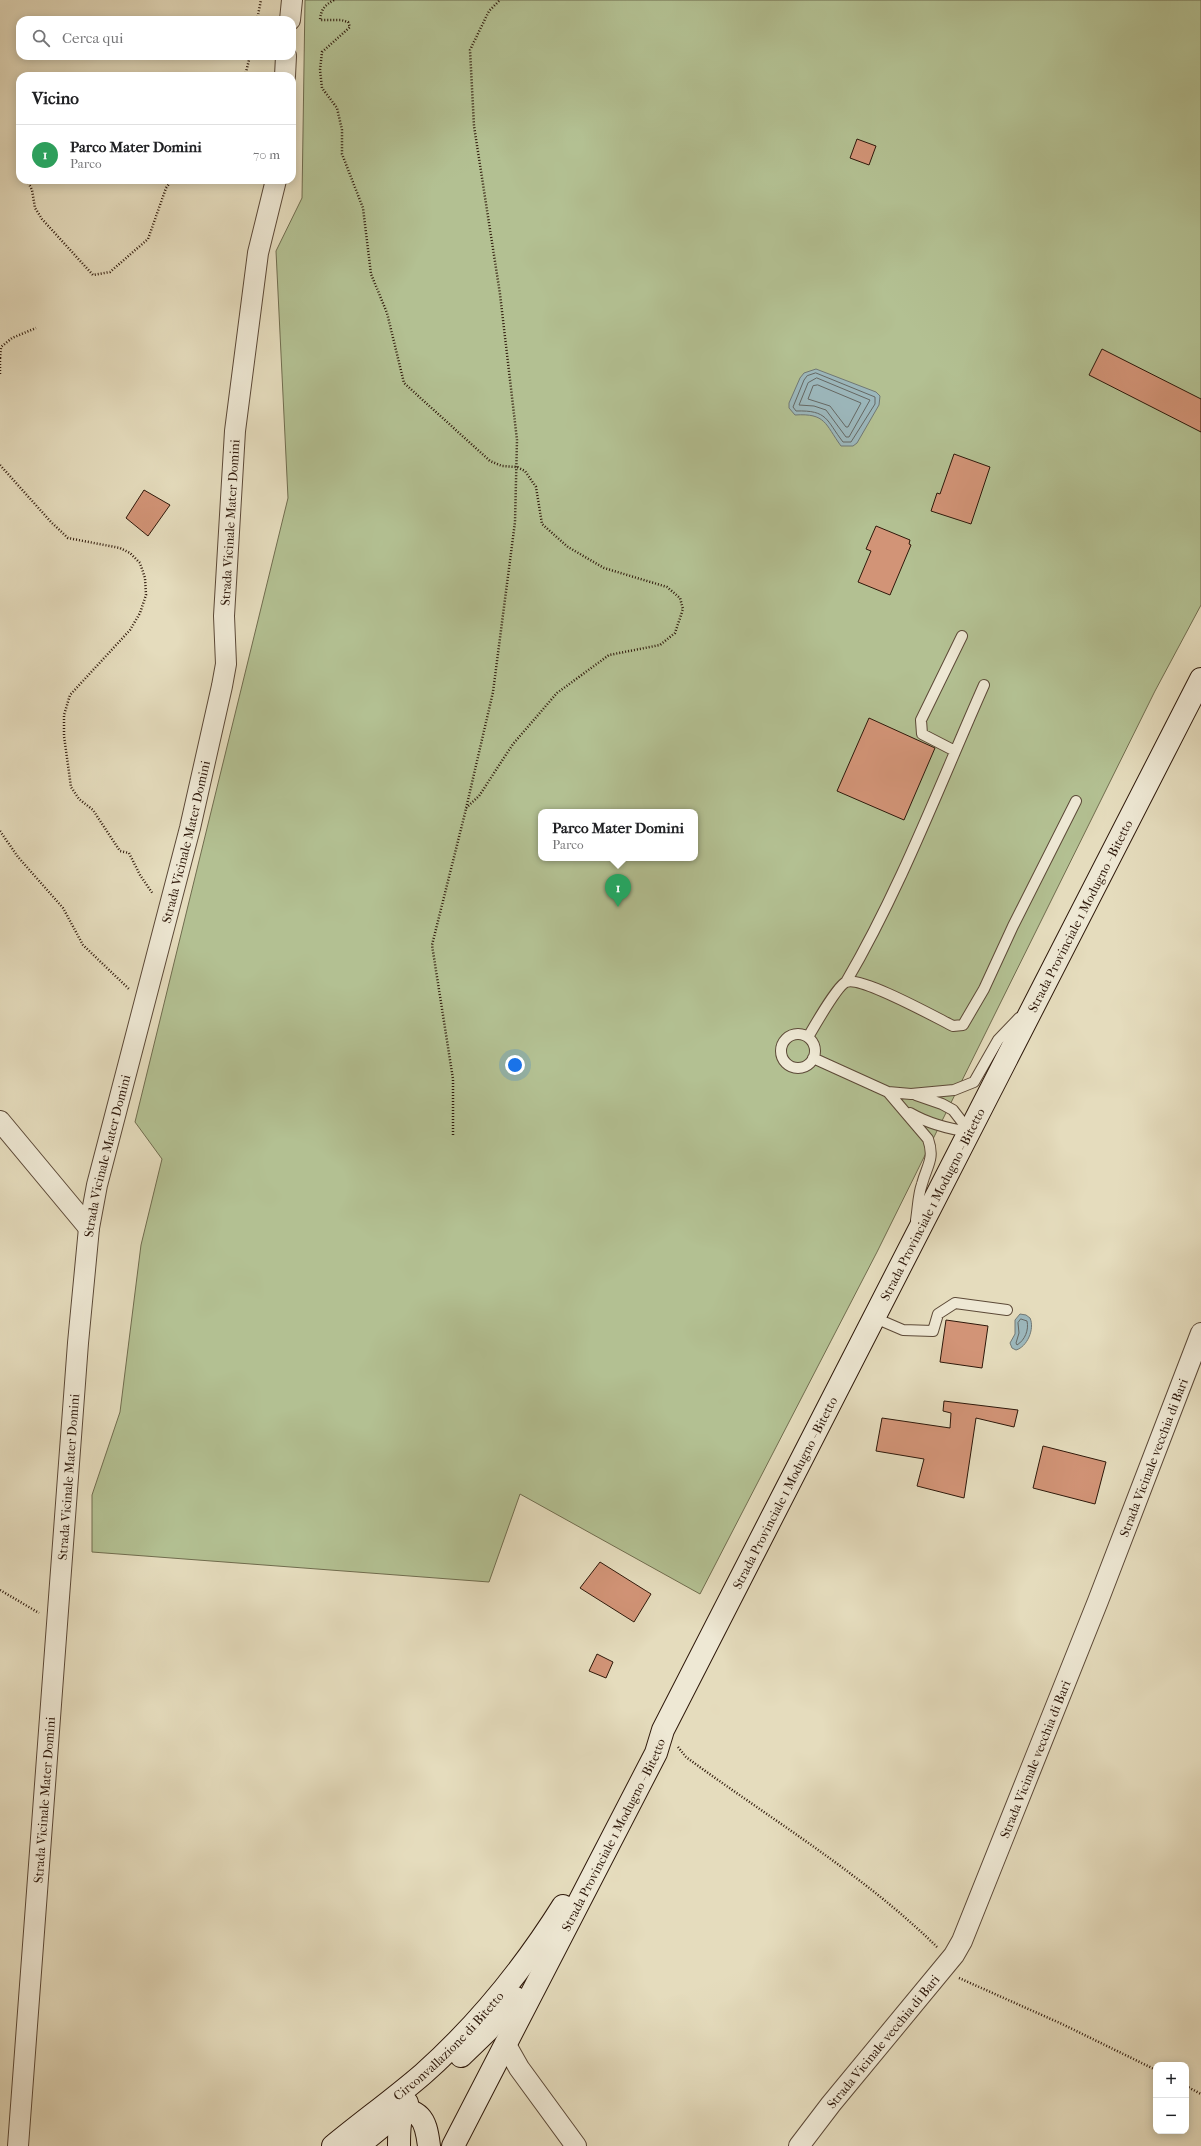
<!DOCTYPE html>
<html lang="it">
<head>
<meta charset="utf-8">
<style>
	body { margin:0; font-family:"IM FELL French Canon",serif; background:#f6f6f6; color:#202124 }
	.controls { position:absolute; right:12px; bottom:12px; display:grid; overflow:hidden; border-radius:8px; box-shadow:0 2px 10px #0003 }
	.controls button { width:36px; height:36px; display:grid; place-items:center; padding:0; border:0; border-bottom:1px solid #e0e0e0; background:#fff; color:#202124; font:20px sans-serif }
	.you { position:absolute; left:515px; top:1065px; width:14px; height:14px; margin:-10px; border:3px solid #fff; border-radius:50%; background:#1a73e8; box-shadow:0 0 0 6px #1a73e833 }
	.badge { display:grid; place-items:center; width:26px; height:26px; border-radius:50%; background:#0b8043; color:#fff; font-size:13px; font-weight:700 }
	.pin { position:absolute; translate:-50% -33px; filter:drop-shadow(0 1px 2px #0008) }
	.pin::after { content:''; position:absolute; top:21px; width:14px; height:12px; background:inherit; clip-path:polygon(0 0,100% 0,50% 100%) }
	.popup { position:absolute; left:538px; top:809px; width:160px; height:52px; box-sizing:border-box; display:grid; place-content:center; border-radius:8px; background:#fff; filter:drop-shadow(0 1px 3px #0005); font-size:13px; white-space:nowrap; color:#757577 }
	.popup b { font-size:15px; color:#202124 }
	.popup::after { content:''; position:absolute; left:50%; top:100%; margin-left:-8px; border:8px solid transparent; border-top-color:#fff }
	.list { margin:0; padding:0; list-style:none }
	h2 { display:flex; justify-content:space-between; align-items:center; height:52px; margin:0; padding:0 16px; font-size:17px }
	h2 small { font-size:13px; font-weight:400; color:#757577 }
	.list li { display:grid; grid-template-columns:26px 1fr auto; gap:12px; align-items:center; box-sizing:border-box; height:60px; padding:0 16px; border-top:1px solid #e0e0e0 }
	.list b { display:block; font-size:15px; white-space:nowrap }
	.list p { margin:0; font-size:13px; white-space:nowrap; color:#757577 }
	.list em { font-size:13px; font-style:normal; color:#757577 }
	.icon { flex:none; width:22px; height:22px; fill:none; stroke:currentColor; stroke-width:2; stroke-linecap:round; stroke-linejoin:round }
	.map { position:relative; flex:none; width:1201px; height:2146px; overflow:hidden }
	.search { position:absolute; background:#fff; box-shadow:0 2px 10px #0003; left:16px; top:16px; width:280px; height:44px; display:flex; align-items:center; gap:10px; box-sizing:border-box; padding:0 14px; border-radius:12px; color:#757577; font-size:15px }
	.panel { position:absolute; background:#fff; box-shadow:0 2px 10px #0003; left:16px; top:72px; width:280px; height:112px; border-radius:12px }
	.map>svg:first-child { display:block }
</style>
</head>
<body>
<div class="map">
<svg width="1201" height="2146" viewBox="0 0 1201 2146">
	<rect width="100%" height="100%" fill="#e5dcbd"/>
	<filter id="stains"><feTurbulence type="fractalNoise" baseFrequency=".005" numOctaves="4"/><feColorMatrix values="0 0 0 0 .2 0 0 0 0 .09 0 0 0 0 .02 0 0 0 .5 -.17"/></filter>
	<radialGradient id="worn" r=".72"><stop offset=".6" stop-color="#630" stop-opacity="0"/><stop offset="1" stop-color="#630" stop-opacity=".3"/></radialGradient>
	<path fill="#b3c092" stroke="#706c4e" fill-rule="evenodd" d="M305,0H1201V605L1155,691L877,1252L700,1594L520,1494L489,1582L92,1552V1495L120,1412L141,1245L162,1159L135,1122L288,498L276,251L302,198ZM541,812H695V858H541Z"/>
	<path fill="#9cb8bd" stroke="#707875" d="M816,369L876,392L880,396L879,405L857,443L853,446H841C825,424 826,413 795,415L789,408V403L800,378L804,373Z
		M1020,1314L1026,1315L1030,1318C1035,1329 1027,1347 1016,1350L1012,1348L1010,1343L1015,1334V1320Z"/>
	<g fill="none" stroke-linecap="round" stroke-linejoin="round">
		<path stroke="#656864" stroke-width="1" d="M816,373L875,397V404L851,442H843C826,420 828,410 796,411L793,407L804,380L807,376Z
			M817,378L870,400L849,437H846L826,410L814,406L799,405L808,383Z
			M818,385L861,403L848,427H846L830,406L808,399L813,386Z
			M1021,1319L1027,1321C1029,1330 1025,1340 1017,1345L1016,1343L1019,1333L1018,1323Z"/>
	</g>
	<path fill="#d29477" stroke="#2e180a" d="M857,139L876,146L869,165L850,158Z
		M1102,349L1201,399V432L1089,375Z
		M954,454L990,467L971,524L931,511L937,493L940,494Z
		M144,490L170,505L148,536L126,518Z
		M876,526L910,540L909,544L911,545L890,595L858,582L871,551L866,549Z
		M869,718L935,748L904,820L837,791Z
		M946,1320L988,1326L982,1368L940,1362Z
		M944,1401L1018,1410L1014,1427L976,1418L964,1498L917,1486L924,1459L876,1451L882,1418L950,1428L951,1413L943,1411Z
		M1043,1446L1106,1462L1095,1504L1033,1488Z
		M600,1562L651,1594L634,1622L580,1588Z
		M597,1654L613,1662L606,1678L589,1671Z"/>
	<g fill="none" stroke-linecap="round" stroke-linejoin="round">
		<defs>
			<path id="service" d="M955,751L922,734L921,720L962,636
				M846,982C901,888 940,784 984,685
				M781 1051a17 17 0 1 1 34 0a17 17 0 1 1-34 0Z
				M808,1037C814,1027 837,986 846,982C861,976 935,1017 953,1026L963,1025L984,989L1013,926L1076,801
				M813,1058L888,1092L911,1094L954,1090L974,1082L998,1040L1019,1018
				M888,1092L928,1139C935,1159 927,1165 922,1184C918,1195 918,1208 916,1220
				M916,1095L942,1104L953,1110L970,1132
				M910,1113C929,1124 949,1129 970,1132
				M875,1318L903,1330L933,1331L938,1314L955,1303L1007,1310"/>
			<g id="minor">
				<path d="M290,20L292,0"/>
				<path d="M285,76L286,56"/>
				<path d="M0,1121L89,1228"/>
				<path d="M506,2045L519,2068L576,2146"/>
				<path id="s1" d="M18,2146L78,1343L89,1228L97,1185L190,828L222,686L226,664L224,616L235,431L258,253L276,180"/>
				<path id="s2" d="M799,2146L831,2104L954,1955L962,1941L1098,1601L1201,1333"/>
			</g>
			<g id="secondary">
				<path d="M461,2056L488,2030L516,1998"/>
				<path d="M390,2104C420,2113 425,2114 429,2146"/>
				<path id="s3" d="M333,2146C362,2122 394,2099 423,2074C478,2025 524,1968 563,1906"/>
				<path d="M358,2146L402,2110"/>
				<path d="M399,2146C399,2132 399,2115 407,2103"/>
				<path id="s4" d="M453,2146L656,1753L663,1730L1201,679"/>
			</g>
		</defs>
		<use href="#service" stroke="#5c4937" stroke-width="12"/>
		<use href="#minor" stroke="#5c4937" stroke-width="22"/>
		<use href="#secondary" stroke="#2e180a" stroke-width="24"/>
		<path stroke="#2e180a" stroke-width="2.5" stroke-dasharray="1 2" stroke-linecap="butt" d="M334,0C325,5 321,9 320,20H341L348,22L350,27L322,52L320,70L322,88L337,108L342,130V154L363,208L371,274L387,313L404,383L490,461L502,466L517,467L525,471L536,487L542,524L568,547L604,568L667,587L680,598L683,609L675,633L660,645L609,655L557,693L513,744L479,796L466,808
			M257,20L261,0
			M245,76L250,56
			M27,180L32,190L35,208L42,219L93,275L110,272L148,239L166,188L172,180
			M0,358L1,347L12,338L36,328
			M0,358V376
			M0,465L51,522L68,538L120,548L130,553L140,563L145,578L146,595L140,613L130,630L70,695L64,715V736L71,787L79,799L93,810L120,851L129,853L140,875L153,894
			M0,831L18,857L63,908L83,945L129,989
			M453,1135V1079L432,945L465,813L493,692L515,522L517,440L500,294L474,126L470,50L489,11L500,0
			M0,1590L39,1613
			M678,1747L686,1757C769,1818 864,1875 937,1947
			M959,1978L1062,2024L1156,2070
			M1186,2086L1201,2094"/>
		<use href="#service" stroke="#eee8d4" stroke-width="10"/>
		<use href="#minor" stroke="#eee8d4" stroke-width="20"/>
		<use href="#secondary" stroke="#eee8d4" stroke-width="22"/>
	</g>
	<g text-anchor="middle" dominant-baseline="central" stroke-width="3" stroke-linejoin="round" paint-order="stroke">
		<g font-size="13" fill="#2e180a" stroke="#eee8d4">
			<text stroke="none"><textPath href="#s1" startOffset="1643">Strada Vicinale Mater Domini</textPath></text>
			<text stroke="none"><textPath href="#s1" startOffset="1319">Strada Vicinale Mater Domini</textPath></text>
			<text stroke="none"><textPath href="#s4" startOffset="1381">Strada Provinciale 1 Modugno - Bitetto</textPath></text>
			<text stroke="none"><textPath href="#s1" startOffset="995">Strada Vicinale Mater Domini</textPath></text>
			<text stroke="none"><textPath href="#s4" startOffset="1057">Strada Provinciale 1 Modugno - Bitetto</textPath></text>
			<text stroke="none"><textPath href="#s2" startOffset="782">Strada Vicinale vecchia di Bari</textPath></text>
			<text stroke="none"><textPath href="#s1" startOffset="671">Strada Vicinale Mater Domini</textPath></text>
			<text stroke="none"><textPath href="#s4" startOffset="733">Strada Provinciale 1 Modugno - Bitetto</textPath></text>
			<text stroke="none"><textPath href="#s2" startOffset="458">Strada Vicinale vecchia di Bari</textPath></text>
			<text stroke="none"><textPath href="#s1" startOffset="347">Strada Vicinale Mater Domini</textPath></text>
			<text stroke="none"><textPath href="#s4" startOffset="350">Strada Provinciale 1 Modugno - Bitetto</textPath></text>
			<text stroke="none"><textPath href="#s2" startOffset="134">Strada Vicinale vecchia di Bari</textPath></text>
			<text stroke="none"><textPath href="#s3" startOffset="153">Circonvallazione di Bitetto</textPath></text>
		</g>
	</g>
	<rect width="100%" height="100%" filter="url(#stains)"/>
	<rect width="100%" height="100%" fill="url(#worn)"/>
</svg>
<div class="controls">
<button>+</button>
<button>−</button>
</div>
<div class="you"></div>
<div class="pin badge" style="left:618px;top:907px;background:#2e9e5b">1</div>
<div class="popup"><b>Parco Mater Domini</b>Parco</div>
<div class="search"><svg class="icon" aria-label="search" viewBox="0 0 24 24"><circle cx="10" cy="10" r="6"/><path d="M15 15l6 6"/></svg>Cerca qui</div>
<section class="panel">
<h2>Vicino<small></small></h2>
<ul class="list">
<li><span class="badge" style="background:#2e9e5b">1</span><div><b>Parco Mater Domini</b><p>Parco</p></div><em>70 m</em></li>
</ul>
</section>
</div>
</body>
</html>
